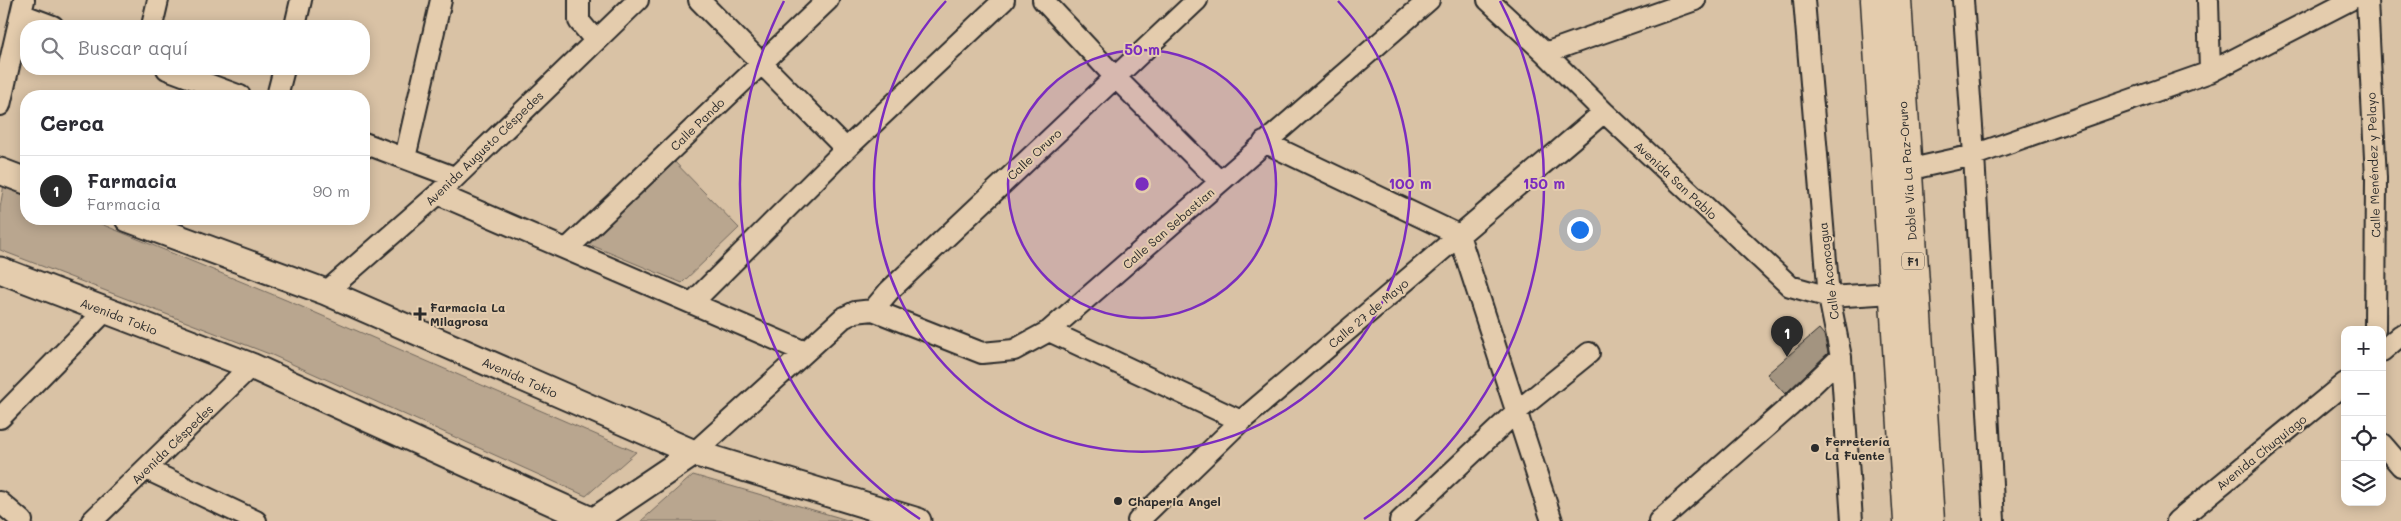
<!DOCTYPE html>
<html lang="es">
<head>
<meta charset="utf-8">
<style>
	body { margin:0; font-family:Mali,sans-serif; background:#f7f7f7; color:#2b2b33 }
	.controls { position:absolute; right:15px; bottom:15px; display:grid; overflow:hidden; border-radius:10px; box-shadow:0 2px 12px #0003 }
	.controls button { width:45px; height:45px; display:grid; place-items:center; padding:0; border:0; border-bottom:1px solid #e1e1e2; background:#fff; color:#2b2b33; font:25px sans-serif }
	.you { position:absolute; left:1579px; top:229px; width:18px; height:18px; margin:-12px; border:4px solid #fff; border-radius:50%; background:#1a73e8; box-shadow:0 0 0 8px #1a73e833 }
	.badge { display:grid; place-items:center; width:32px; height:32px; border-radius:50%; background:#2b2b2b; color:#fff; font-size:16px; font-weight:700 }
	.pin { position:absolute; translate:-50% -41px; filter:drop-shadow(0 1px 2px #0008) }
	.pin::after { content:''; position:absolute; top:26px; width:18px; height:15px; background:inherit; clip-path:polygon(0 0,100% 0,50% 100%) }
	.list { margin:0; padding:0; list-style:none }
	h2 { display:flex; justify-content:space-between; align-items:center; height:65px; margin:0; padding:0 20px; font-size:21px }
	h2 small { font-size:16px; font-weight:400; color:#7c7c81 }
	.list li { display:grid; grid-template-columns:32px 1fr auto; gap:15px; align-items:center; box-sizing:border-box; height:70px; padding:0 20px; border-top:1px solid #e1e1e2 }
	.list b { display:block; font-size:19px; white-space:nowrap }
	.list p { margin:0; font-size:16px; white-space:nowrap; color:#7c7c81 }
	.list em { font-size:16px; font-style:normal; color:#7c7c81 }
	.icon { flex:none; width:28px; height:28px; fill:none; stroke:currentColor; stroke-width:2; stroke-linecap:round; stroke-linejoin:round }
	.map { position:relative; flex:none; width:2401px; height:521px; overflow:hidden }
	.search { position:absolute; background:#fff; box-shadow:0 2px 12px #0003; left:20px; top:20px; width:350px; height:55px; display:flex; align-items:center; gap:12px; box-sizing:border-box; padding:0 18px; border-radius:20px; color:#7c7c81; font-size:19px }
	.panel { position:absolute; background:#fff; box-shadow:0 2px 12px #0003; left:20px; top:90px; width:350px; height:135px; border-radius:20px }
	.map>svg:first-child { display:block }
</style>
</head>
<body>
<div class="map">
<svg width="2401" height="521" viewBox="0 0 2401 521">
	<rect width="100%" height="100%" fill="#d9c2a5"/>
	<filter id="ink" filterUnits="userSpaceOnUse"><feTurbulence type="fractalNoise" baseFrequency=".02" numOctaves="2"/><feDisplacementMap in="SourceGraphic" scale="10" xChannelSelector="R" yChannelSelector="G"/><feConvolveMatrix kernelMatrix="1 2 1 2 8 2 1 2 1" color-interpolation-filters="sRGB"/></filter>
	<g filter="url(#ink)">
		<path fill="#b9a68f" stroke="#72685d" d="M670,157L739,228L682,283L586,243Z
			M4,184L26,193V219H89L286,300L636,452L586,496L272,355L0,250V208Z
			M693,475L851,521H641Z"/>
		<path fill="#a39480" stroke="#2b2b2b" d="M1819,329L1824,335L1828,353L1785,394L1767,374Z"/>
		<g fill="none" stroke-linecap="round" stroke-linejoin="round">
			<defs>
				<path id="minor" d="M579,0V21L595,40
					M699,0L846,149
					M1043,0L1115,77L1220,182
					M1488,0L1545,53L1604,112L1790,286L1829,297L1893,293
					M1963,0L1974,155L1994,521
					M2208,0L2210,72
					M2367,0L2376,178L2375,330
					M21,14L53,26
					M152,26L158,0
					M295,26L301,0
					M1545,53L1695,0
					M167,69L240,96
					M277,96L284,69
					M0,105L24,0
					M1264,142L1459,235L1552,521
					M364,143L454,177
					M405,158L441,0
					M1907,170L1974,155L2210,72L2350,0
					M438,194L805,352
					M567,249L828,0
					M326,292L438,194L638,0
					M692,303L846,149L1004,0
					M873,310L889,291L1197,0
					M1049,331L1241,421
					M2382,351L2401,335
					M1841,357L1852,521
					M0,418L105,311
					M2382,444L2401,466
					M694,453L843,318L855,312L873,310L982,353L1014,350L1049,331L1429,0
					M146,469L256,521
					M0,502L22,521
					M92,521L251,366
					M1138,521L1241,421L1604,112
					M1400,521L1516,412L1589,353
					M1659,521L1789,407L1841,357L1829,297L1804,0
					M2177,521L2345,383"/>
				<path id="tertiary" d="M0,171L26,181
					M128,219L326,292L694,453L918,521
					M0,270L251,366L593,521
					M593,521L694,453"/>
				<path id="trunk" d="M1875,0L1908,521
					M1897,0L1930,521"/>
			</defs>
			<use href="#minor" stroke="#2b2b2b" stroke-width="24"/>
			<use href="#tertiary" stroke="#2b2b2b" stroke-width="29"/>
			<use href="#trunk" stroke="#2b2b2b" stroke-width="31"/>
			<use href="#minor" stroke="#e4ccad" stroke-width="20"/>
			<use href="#tertiary" stroke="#e4ccad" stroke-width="25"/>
			<use href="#trunk" stroke="#e4ccad" stroke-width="28"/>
		</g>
	</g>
	<circle cx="1142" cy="184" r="134" fill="#7b2cbf" fill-opacity=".12"/>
	<g fill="none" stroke="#7b2cbf" stroke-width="2.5">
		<circle cx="1142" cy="184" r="134"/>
		<path d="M1338 1A268 268 0 1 1 946 1"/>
		<path d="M920 519A402 402 0 0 1 784 1M1500 1A402 402 0 0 1 1364 519"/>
	</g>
	<g fill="#2b2b2b" stroke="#e4ccad" stroke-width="2">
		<path d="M417.5 306.5h5v5h5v5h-5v5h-5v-5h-5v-5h5z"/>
		<circle cx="1815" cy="448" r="5"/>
		<circle cx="1118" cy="501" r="5"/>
	</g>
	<g text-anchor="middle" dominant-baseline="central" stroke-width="4" stroke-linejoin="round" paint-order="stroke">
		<rect fill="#e4ccad" stroke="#625b52" stroke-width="1" x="1902" y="252.5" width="22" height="17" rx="4"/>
		<g font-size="11" font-weight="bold" fill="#2b2b2b">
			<text x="1913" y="261">F1</text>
		</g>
		<g font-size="12" fill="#2b2b2b" stroke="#e4ccad">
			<text transform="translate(697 124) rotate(-44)">Calle Pando</text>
			<text transform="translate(484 148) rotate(-44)">Avenida Augusto Céspedes</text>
			<text transform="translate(1034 154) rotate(-43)">Calle Oruro</text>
			<text transform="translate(2373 165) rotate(-92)">Calle Menéndez y Pelayo</text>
			<text transform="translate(1907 171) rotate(-94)">Doble Vía La Paz-Oruro</text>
			<text transform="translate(1676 180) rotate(43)">Avenida San Pablo</text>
			<text transform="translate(1168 228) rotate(-41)">Calle San Sebastian</text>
			<text transform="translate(1828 271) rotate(-97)">Calle Aconcagua</text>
			<text transform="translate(1368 313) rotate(-40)">Calle 27 de Mayo</text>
			<text transform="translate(119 316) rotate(21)">Avenida Tokio</text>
			<text transform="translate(520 377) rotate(24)">Avenida Tokio</text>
			<text transform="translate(172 444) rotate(-44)">Avenida Céspedes</text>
			<text transform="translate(2261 452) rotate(-39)">Avenida Chuquiago</text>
		</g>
		<g font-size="12" font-weight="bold" fill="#2b2b2b" stroke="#e4ccad" text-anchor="start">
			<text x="430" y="307">Farmacia La<tspan x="430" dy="14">Milagrosa</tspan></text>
			<text x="1825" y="441">Ferretería<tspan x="1825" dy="14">La Fuente</tspan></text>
			<text x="1128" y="501">Chaperia Angel</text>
		</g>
	</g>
	<circle cx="1142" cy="184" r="8" fill="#7b2cbf" stroke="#e4ccad" stroke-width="2.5"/>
	<g font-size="15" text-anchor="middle" font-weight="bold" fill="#7b2cbf" stroke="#e4ccad" stroke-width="4" stroke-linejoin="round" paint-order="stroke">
		<text x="1142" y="55">50 m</text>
		<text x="1410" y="189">100 m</text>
		<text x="1544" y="189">150 m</text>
	</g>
</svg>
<div class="controls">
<button>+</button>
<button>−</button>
<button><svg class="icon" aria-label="locate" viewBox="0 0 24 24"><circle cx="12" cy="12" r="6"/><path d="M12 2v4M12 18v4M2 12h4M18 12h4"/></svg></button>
<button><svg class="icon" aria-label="layers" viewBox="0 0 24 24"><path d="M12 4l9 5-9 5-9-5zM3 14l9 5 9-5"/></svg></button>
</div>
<div class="you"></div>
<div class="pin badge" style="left:1787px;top:357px">1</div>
<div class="search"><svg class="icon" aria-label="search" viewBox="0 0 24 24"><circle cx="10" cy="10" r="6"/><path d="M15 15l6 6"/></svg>Buscar aquí</div>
<section class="panel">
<h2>Cerca<small></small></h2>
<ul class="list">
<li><span class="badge">1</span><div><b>Farmacia</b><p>Farmacia</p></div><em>90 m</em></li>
</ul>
</section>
</div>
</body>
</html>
